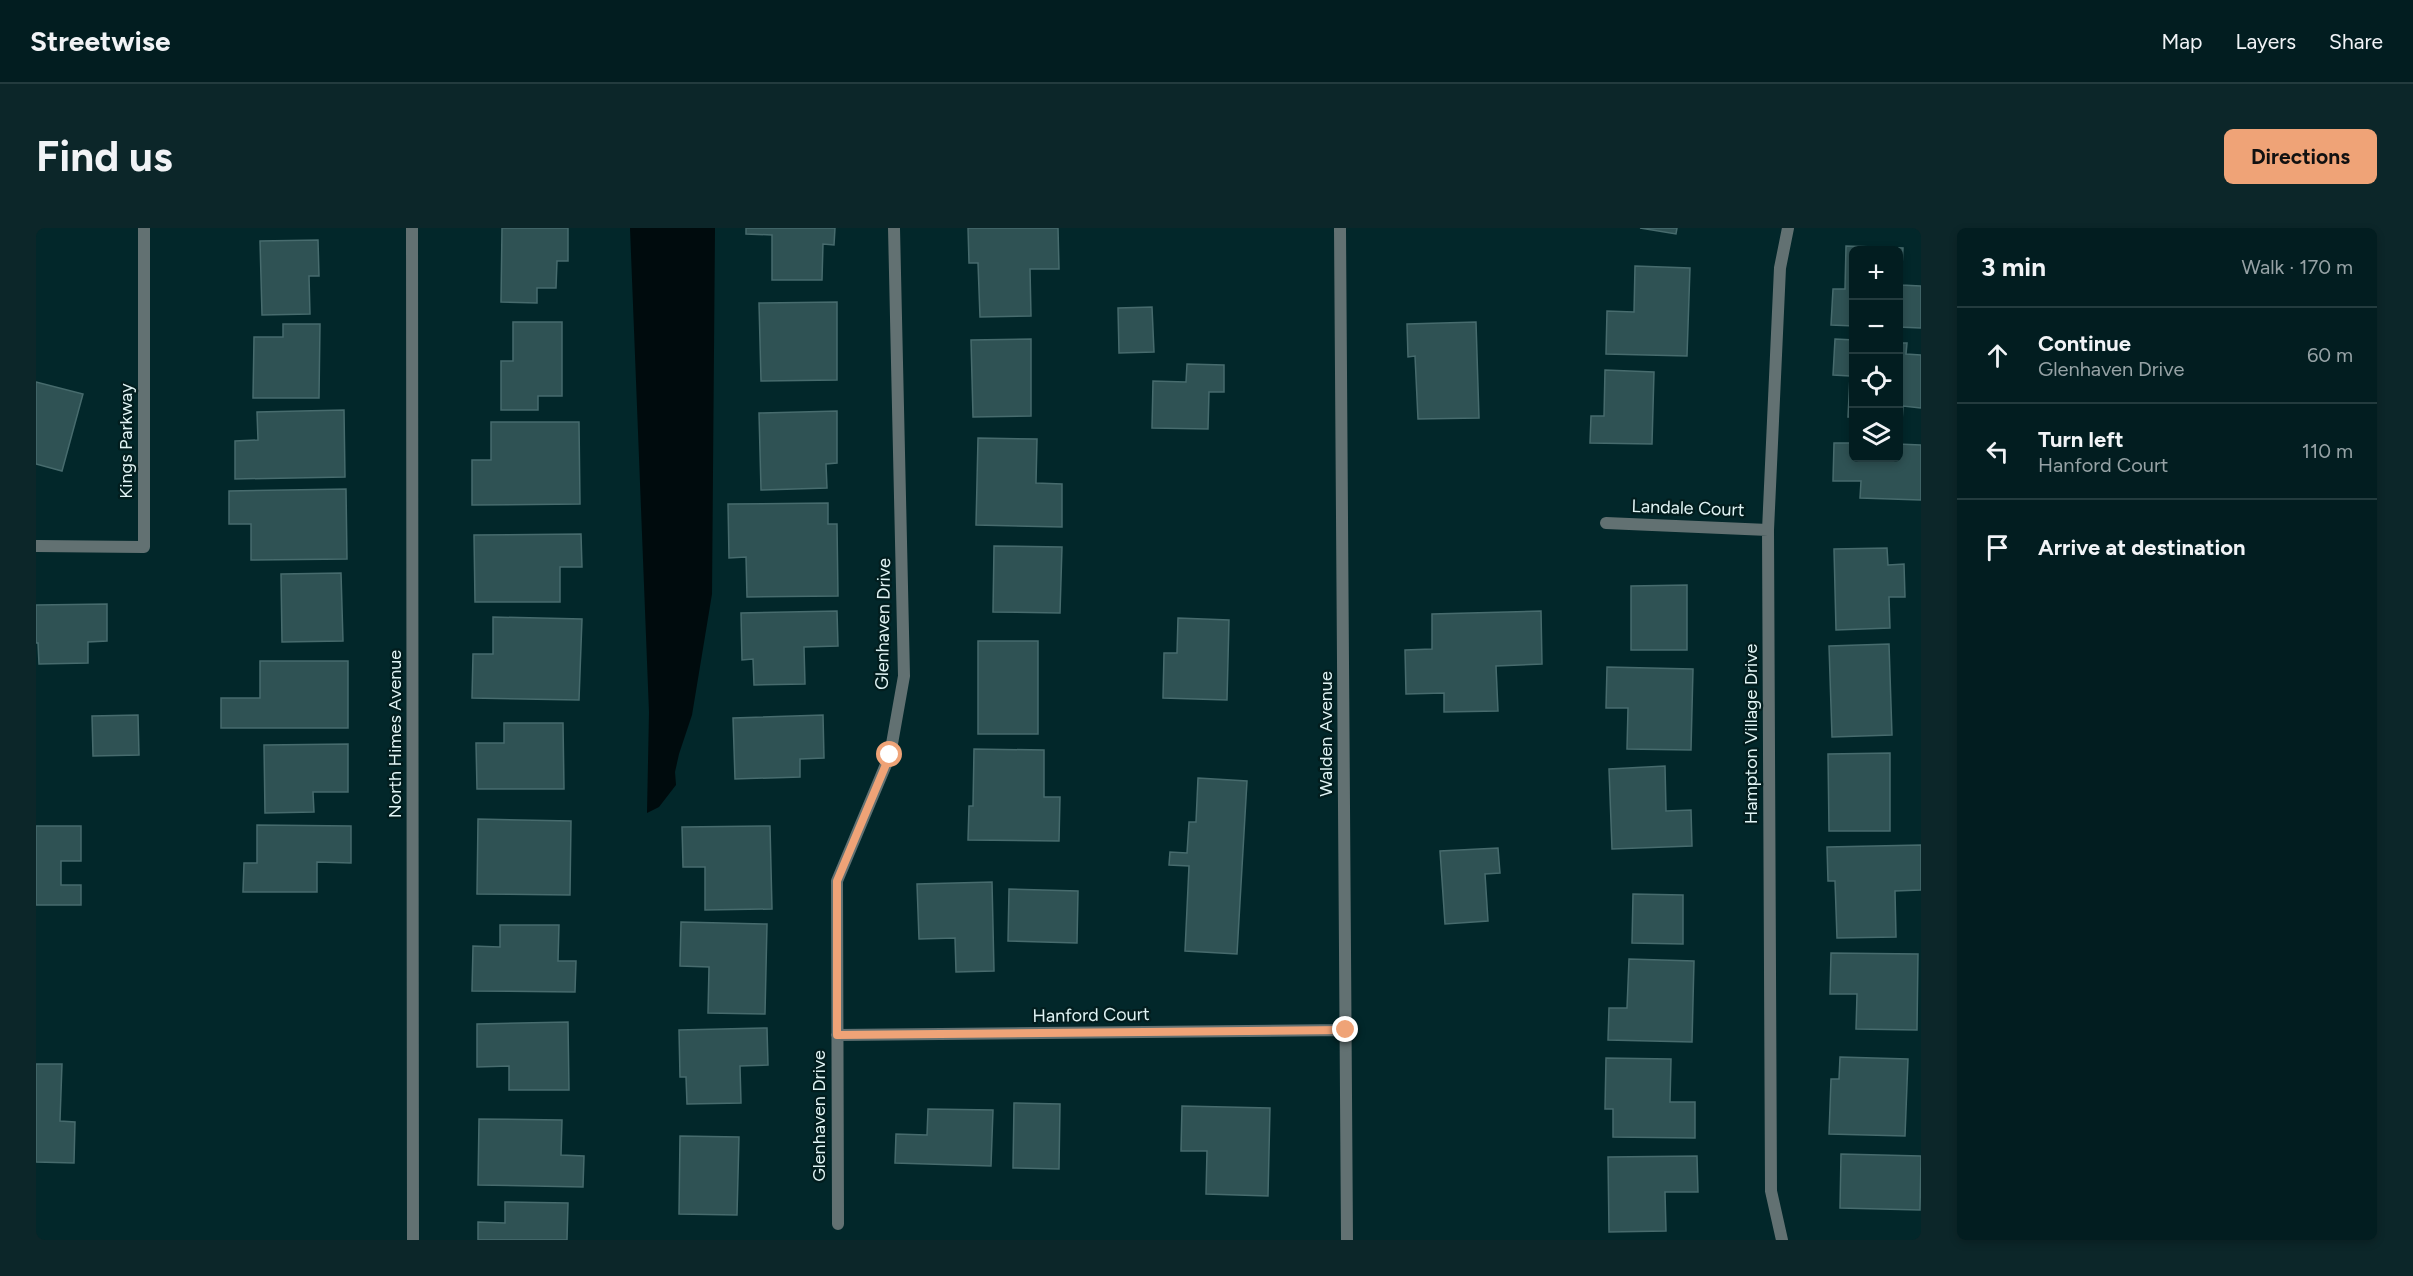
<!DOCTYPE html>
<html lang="en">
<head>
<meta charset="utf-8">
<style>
	body { margin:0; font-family:Figtree,sans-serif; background:#0c2629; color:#f1f3f6 }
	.controls { position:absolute; right:18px; top:18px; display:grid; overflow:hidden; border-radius:9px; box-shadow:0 3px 9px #0003 }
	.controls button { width:54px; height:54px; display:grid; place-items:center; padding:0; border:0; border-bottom:2px solid #233b3e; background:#021d20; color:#f1f3f6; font:30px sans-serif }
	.stop { position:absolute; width:18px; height:18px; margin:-14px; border:4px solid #efa377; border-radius:50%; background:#fff }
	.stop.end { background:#efa377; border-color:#fff; box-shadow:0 2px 6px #0008 }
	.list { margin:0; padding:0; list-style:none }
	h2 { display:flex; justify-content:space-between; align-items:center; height:78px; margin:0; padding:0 24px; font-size:26px }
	h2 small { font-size:20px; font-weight:400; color:#96a2a5 }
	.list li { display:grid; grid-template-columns:39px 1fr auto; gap:18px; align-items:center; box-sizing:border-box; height:96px; padding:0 24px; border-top:2px solid #233b3e }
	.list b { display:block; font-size:22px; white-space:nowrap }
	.list p { margin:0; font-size:20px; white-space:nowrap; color:#96a2a5 }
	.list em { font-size:20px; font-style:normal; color:#96a2a5 }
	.icon { flex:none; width:33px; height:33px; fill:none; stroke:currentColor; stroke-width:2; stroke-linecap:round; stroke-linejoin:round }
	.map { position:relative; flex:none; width:1885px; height:1012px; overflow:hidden; border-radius:9px }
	header { display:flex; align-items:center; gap:36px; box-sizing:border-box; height:84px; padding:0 30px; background:#021d20; border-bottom:2px solid #233b3e }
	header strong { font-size:28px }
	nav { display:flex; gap:33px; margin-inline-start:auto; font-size:21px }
	.intro { display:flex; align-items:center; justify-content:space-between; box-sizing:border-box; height:144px; padding:0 36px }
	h1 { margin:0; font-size:42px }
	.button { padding:15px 27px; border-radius:9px; background:#efa377; color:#111; font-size:21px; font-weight:700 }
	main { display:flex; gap:36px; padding:0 36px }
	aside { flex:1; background:#021d20; border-radius:9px; box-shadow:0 3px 9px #0003 }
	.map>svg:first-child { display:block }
</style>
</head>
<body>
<header>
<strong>Streetwise</strong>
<nav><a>Map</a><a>Layers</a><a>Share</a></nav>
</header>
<div class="intro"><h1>Find us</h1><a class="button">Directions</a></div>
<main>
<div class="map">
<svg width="1885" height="1012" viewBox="0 0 1885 1012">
	<rect width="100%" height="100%" fill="#02272a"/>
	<path fill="#000b0d" d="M594,0H679L676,366L656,487L643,526L639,544L640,557L623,579L611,585L613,484Z"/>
	<path fill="#2f5254" stroke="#476b6d" stroke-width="1.5" d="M466,0H532V33H521L520,60H501V75L465,74Z
		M710,0H799L798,17L787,16L786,52H736V7L710,6Z
		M932,0H1022L1023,41H994L995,88L944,89L942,35H933Z
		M1604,0H1641L1640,6Z
		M282,12L283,48H273L274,86L226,87L224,13Z
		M1810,18L1867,20L1865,57L1885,58V100L1862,99V22H1818V98L1795,97L1797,61H1809Z
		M1599,38L1654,40L1651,128L1570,126L1571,83L1598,84Z
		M801,74V152L725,153L723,75Z
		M1116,79L1118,124L1083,125L1082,80Z
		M477,94H526V168H502V182H465V133H477Z
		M1440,94L1443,190L1382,191L1379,128L1372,129L1371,96Z
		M247,96H284L283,170H217L218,109H247Z
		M995,111V188L937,189L935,112Z
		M1799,111L1818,112V189H1812L1814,148L1797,147Z
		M1862,115H1871L1870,126L1885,127V180L1867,178L1866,193L1862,192Z
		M1151,136L1188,137V164H1173L1172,201L1116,200L1117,153L1150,154Z
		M1569,142L1618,144L1616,216L1554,215L1555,188H1568Z
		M0,154L47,166L26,243L0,236Z
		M308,182L309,249L199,251V213L222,212L221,184Z
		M801,183V235L790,236L791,260L725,262L723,185Z
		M455,194H543L544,276L436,277V232H455Z
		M942,210L1001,211L1000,255L1026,256V299L940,297Z
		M1798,215H1818V230H1862V216L1885,217V272L1824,270L1825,253H1797Z
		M310,261L311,331L215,332V296H193V263Z
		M792,275V296H801L802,368L711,369L710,329L693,330L692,276Z
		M545,306L546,339H524V374H439L438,307Z
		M958,318L1026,319L1024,385L957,384Z
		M1851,320L1852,337L1868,336L1869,369H1853L1854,400L1800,402L1798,321Z
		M305,345L307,413L246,414L245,346Z
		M1651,357V422H1595V358Z
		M71,376V413L52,414V435L3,436L2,415H0V377Z
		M801,383L802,418L768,419L769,456L718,457L717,431L706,432L705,385Z
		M1505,383L1506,436L1460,438L1462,483L1408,484V465L1370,466L1369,422L1396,421V386Z
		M457,389L546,391L543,472L436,470L437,426H457Z
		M1142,390L1193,392L1191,472L1127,470L1128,425H1141Z
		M942,413H1002V506H942Z
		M1853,416L1856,507L1796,509L1793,418Z
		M224,433H312V500H185V470H224Z
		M1571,439L1657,441L1655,522L1591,521L1592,480H1570Z
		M102,487L103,527L57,528L56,488Z
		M787,487L788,530L764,531V549L699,551L697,490Z
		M468,495H527L528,561H441L440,515H468Z
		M312,516V564H277L278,584L229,585L228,517Z
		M938,521L1008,522V569H1024L1023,613L932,612L933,578H937Z
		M1854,525V603H1793L1792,526Z
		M1629,538L1630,583L1655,582L1656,618L1576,621L1573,541Z
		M1162,550L1211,553L1201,726L1149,723L1153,638L1133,637L1134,624L1151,625L1153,594H1160Z
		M442,591L535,593L534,667L441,666Z
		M221,597L315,598V635L281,634V664H207L208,635H221Z
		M0,598H45V633H25V657H45V677H0Z
		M734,598L736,681L669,682V639H647L646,599Z
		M1885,617V662L1859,663L1860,709L1801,710L1799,653H1792L1791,619Z
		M1462,620L1464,645L1449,646L1452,693L1409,696L1404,623Z
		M956,654L958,743L920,744L919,710L883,711L881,656Z
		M973,661L1042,663L1041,715L972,713Z
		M1597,666L1647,667V716L1596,715Z
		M645,694L731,696L729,786L672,785L673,739L644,738Z
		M464,697H523L522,733H540L539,764L436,763L437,718L464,719Z
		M1795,725L1882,726L1881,802L1820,801L1821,766H1794Z
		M1593,731L1658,733L1656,814L1572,812L1573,780H1591Z
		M532,794L533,862H473V838L441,839V796Z
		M731,800L732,837L704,838L705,875L651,876L650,849H644L643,802Z
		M1804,829L1872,831L1869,908L1793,906L1795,851H1803Z
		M1570,830L1635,831L1634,874H1659V910L1577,909V881H1569Z
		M0,836H26L24,893L39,894L38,935L0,934Z
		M978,875L1024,876L1023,941L977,940Z
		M1146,878L1234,880L1232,968L1170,966L1171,923H1145Z
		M892,881L957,882L955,938L859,935L860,906L891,907Z
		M443,891L526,892L525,927L548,928L547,959L442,957Z
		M644,908L703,909L701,987L643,986Z
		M1805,926L1885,928L1884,982L1804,980Z
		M1661,928L1662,964H1629L1630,1003L1573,1004L1572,929Z
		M469,974L532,975L531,1012H442V994L469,995Z"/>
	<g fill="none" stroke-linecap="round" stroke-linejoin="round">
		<path stroke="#627172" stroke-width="12" d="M376,0L377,1012
			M1304,0L1311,1012
			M1570,295L1732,302
			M0,318L108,319V0
			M801,807L1310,802
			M802,996L801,653L854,527L868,448L858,0
			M1746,1012L1735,963L1732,302L1744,40L1752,0"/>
	</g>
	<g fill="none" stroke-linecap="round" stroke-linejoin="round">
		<path stroke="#efa377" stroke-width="8" d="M854,527L801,653V807L1310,802"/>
	</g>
	<g text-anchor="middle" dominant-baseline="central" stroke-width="4.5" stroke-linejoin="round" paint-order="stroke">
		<g font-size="18" fill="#e0f3f4" stroke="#021d1e">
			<text transform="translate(90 213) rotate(-90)">Kings Parkway</text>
			<text transform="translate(1652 280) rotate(2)">Landale Court</text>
			<text transform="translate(847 396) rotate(-89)">Glenhaven Drive</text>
			<text transform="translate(359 506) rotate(-90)">North Himes Avenue</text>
			<text transform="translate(1290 506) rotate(-90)">Walden Avenue</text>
			<text transform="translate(1715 506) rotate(-90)">Hampton Village Drive</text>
			<text transform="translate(1055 787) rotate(-1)">Hanford Court</text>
			<text transform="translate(783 888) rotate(-90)">Glenhaven Drive</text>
		</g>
	</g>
</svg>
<div class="controls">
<button>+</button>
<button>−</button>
<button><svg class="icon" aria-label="locate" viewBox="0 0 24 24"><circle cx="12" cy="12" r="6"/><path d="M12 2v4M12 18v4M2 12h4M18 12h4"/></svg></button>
<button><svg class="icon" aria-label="layers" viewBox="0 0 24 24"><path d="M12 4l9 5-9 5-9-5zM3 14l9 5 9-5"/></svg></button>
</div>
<div class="stop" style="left:854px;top:527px"></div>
<div class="stop end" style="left:1310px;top:802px"></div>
</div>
<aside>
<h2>3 min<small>Walk · 170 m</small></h2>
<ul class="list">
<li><svg class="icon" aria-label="ahead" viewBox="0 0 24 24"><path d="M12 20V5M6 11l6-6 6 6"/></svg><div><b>Continue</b><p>Glenhaven Drive</p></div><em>60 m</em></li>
<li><svg class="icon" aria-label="left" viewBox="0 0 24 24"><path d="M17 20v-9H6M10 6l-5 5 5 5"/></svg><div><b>Turn left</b><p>Hanford Court</p></div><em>110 m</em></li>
<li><svg class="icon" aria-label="arrive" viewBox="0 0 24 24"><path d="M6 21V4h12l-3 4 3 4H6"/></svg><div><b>Arrive at destination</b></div></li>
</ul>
</aside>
</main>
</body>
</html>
